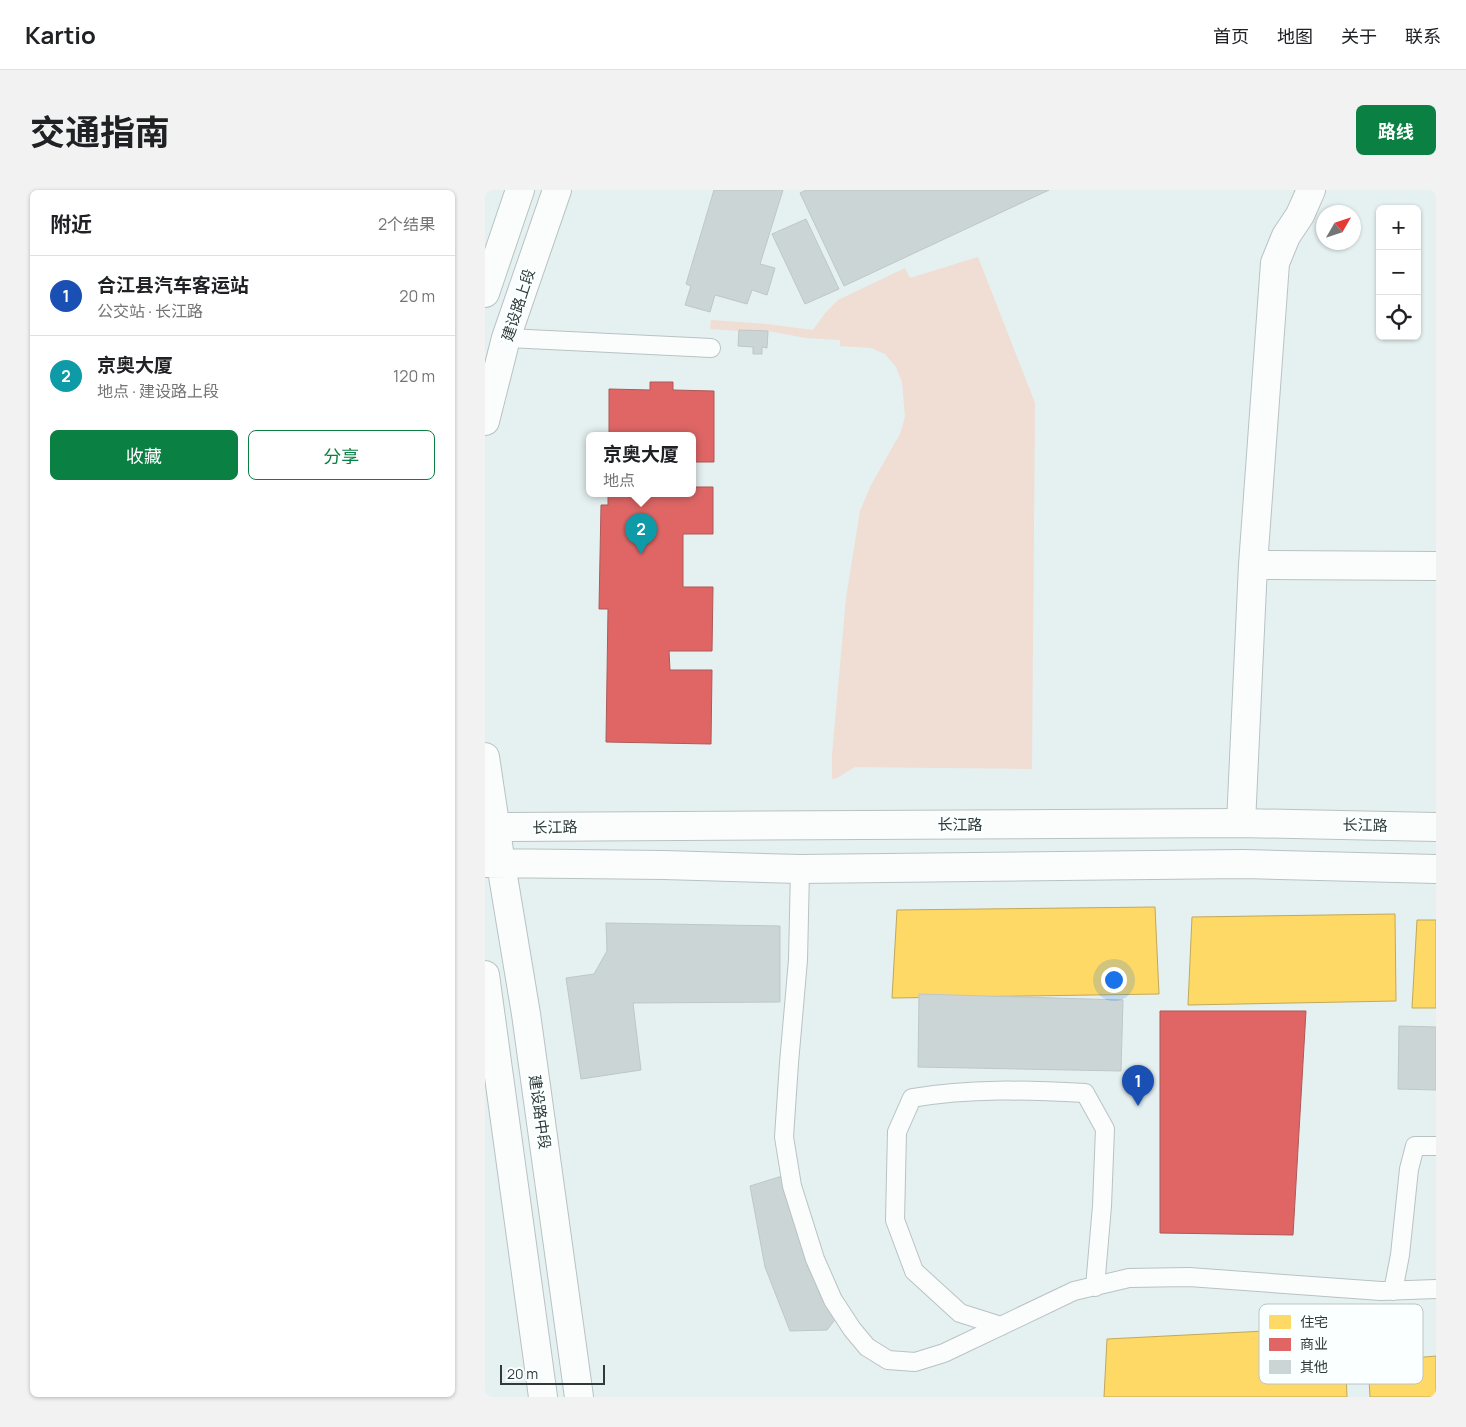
<!DOCTYPE html>
<html lang="zh">
<head>
<meta charset="utf-8">
<style>
	body { margin:0; font-family:Manrope,"Noto Sans SC",sans-serif; background:#f2f2f2; color:#202124 }
	.controls { position:absolute; right:15px; top:15px; display:grid; overflow:hidden; border-radius:8px; box-shadow:0 1px 4px #0004 }
	.controls button { width:45px; height:45px; display:grid; place-items:center; padding:0; border:0; border-bottom:1px solid #e0e0e0; background:#fff; color:#202124; font:25px sans-serif }
	.compass { position:absolute; left:831px; top:15px; width:45px; height:45px; border-radius:50%; background:#fff; box-shadow:0 1px 4px #0004; rotate:51deg }
	.scale { position:absolute; left:15px; bottom:12px; width:105px; box-sizing:border-box; padding-left:5px; border:2px solid #313a3a; border-top:0; font-size:14px; line-height:18px; white-space:nowrap; color:#313a3a; -webkit-text-stroke:4px #faffff; paint-order:stroke }
	.you { position:absolute; left:628px; top:789px; width:18px; height:18px; margin:-12px; border:4px solid #fff; border-radius:50%; background:#1a73e8; box-shadow:0 0 0 8px #1a73e833 }
	.badge { display:grid; place-items:center; width:32px; height:32px; border-radius:50%; background:#0b8043; color:#fff; font-size:16px; font-weight:700 }
	.pin { position:absolute; translate:-50% -41px; filter:drop-shadow(0 1px 2px #0008) }
	.pin::after { content:''; position:absolute; top:26px; width:18px; height:15px; background:inherit; clip-path:polygon(0 0,100% 0,50% 100%) }
	.popup { position:absolute; left:101px; top:242px; width:110px; height:65px; box-sizing:border-box; display:grid; place-content:center; border-radius:8px; background:#fff; filter:drop-shadow(0 1px 4px #0005); font-size:16px; white-space:nowrap; color:#757577 }
	.popup b { font-size:19px; color:#202124 }
	.popup::after { content:''; position:absolute; left:50%; top:100%; margin-left:-10px; border:10px solid transparent; border-top-color:#fff }
	.list { margin:0; padding:0; list-style:none }
	h2 { display:flex; justify-content:space-between; align-items:center; height:65px; margin:0; padding:0 20px; font-size:21px }
	h2 small { font-size:16px; font-weight:400; color:#757577 }
	.list li { display:grid; grid-template-columns:32px 1fr auto; gap:15px; align-items:center; box-sizing:border-box; height:80px; padding:0 20px; border-top:1px solid #e0e0e0 }
	.list b { display:block; font-size:19px; white-space:nowrap }
	.list p { margin:0; font-size:16px; white-space:nowrap; color:#757577 }
	.list em { font-size:16px; font-style:normal; color:#757577 }
	.actions { display:flex; gap:10px; padding:15px 20px }
	.actions a { flex:1; padding:11px 0; border:1px solid #0b8043; border-radius:8px; text-align:center; font-size:18px; color:#0b8043 }
	.actions .main { background:#0b8043; color:#fff }
	.icon { flex:none; width:28px; height:28px; fill:none; stroke:currentColor; stroke-width:2; stroke-linecap:round; stroke-linejoin:round }
	.map { position:relative; flex:none; width:951px; height:1207px; overflow:hidden; border-radius:8px }
	header { display:flex; align-items:center; gap:30px; box-sizing:border-box; height:70px; padding:0 25px; background:#fff; border-bottom:1px solid #e0e0e0 }
	header strong { font-size:24px }
	nav { display:flex; gap:28px; margin-inline-start:auto; font-size:18px }
	.intro { display:flex; align-items:center; justify-content:space-between; box-sizing:border-box; height:120px; padding:0 30px }
	h1 { margin:0; font-size:35px }
	.button { padding:12px 22px; border-radius:8px; background:#0b8043; color:#fff; font-size:18px; font-weight:700 }
	main { display:flex; gap:30px; padding:0 30px }
	aside { flex:1; background:#fff; border-radius:8px; box-shadow:0 1px 4px #0004 }
	.map>svg:first-child { display:block }
</style>
</head>
<body>
<header>
<strong>Kartio</strong>
<nav><a>首页</a><a>地图</a><a>关于</a><a>联系</a></nav>
</header>
<div class="intro"><h1>交通指南</h1><a class="button">路线</a></div>
<main>
<aside>
<h2>附近<small>2个结果</small></h2>
<ul class="list">
<li><span class="badge" style="background:#1a4fb4">1</span><div><b>合江县汽车客运站</b><p>公交站 · 长江路</p></div><em>20 m</em></li>
<li><span class="badge" style="background:#0f9aa8">2</span><div><b>京奥大厦</b><p>地点 · 建设路上段</p></div><em>120 m</em></li>
</ul>
<div class="actions"><a class="main">收藏</a><a>分享</a></div>
</aside>
<div class="map">
<svg width="951" height="1207" viewBox="0 0 951 1207">
	<rect width="100%" height="100%" fill="#e5f0f0"/>
	<path fill="#f0ddd4" d="M493,67L550,213L547,579L370,577L352,588L347,589V565L361,408L375,321L386,295L415,244L420,227L417,192L411,177L400,164L386,158L355,156V150L321,148L283,141L255,140L254,141L225,139L226,130L281,134L328,140L341,122L353,110L420,78L425,88Z"/>
	<path fill="#ffd966" stroke="#c1a959" d="M670,717L674,804L407,808L412,720Z
		M910,724L911,811L703,815L707,727Z
		M932,730H951V818H927Z
		M859,1137L862,1207H619L622,1149Z
		M951,1166V1207H885L883,1172Z"/>
	<path fill="#e06666" stroke="#ac5959" d="M165,192H188V200L229,201V272H207V245H124V199L165,200Z
		M207,297H228V344H198V397H228L227,461H184L185,480H227L226,554L121,552L123,419H114L116,315H123V303H207Z
		M675,821H821L808,1045L675,1043Z"/>
	<path fill="#ccd5d5" stroke="#bec7c7" d="M229,0H298L275,74L290,78L282,105L267,100L262,114L230,105L225,122L200,115L206,96L201,94Z
		M321,0H564L359,96L315,3Z
		M321,29L354,99L320,114L287,44Z
		M254,140L283,141L282,158L277,157V164H268V157L253,156Z
		M121,733L295,736V812L148,813L156,880L96,889L81,788L109,784L122,761Z
		M434,804L638,810L636,881L433,877Z
		M914,836L951,837V900L913,899Z
		M301,986L352,1127L342,1140L305,1141L280,1077L265,996L294,987Z"/>
	<g fill="none" stroke-linecap="round" stroke-linejoin="round">
		<defs>
			<path id="lane" d="M21,148L226,158
				M315,679L313,770L304,873L299,947L307,996L330,1069L348,1110L367,1139L382,1157L403,1170L430,1172L459,1163L589,1101L644,1088L704,1087L896,1101L951,1099
				M908,1101L915,1065L924,979L930,956H951
				M516,1136L475,1123L429,1081L410,1030L412,942L427,908C486,898 541,900 600,903L620,939L617,1016L610,1097"/>
			<path id="street" d="M768,375L951,376
				M756,633L768,375L790,73L801,46L815,25L826,0"/>
			<path id="secondary" d="M0,103L35,0
				M0,231L21,148L72,0
				M0,567L16,674L41,824L94,1207
				M0,634L11,637L756,633L951,637
				M0,673L179,675L315,679L758,674L951,679
				M0,785L58,1207"/>
		</defs>
		<use href="#lane" stroke="#b9c2c2" stroke-width="20"/>
		<use href="#street" stroke="#b9c2c2" stroke-width="30"/>
		<use href="#secondary" stroke="#b9c2c2" stroke-width="30"/>
		<use href="#lane" stroke="#fbfdfd" stroke-width="18"/>
		<use href="#street" stroke="#fbfdfd" stroke-width="28"/>
		<use href="#secondary" stroke="#fbfdfd" stroke-width="28"/>
	</g>
	<g text-anchor="middle" dominant-baseline="central" stroke-width="5" stroke-linejoin="round" paint-order="stroke">
		<g font-size="15" fill="#313a3a" stroke="#faffff">
			<text transform="translate(33 115) rotate(-72)">建设路上段</text>
			<text x="475" y="634">长江路</text>
			<text transform="translate(880 635) rotate(1)">长江路</text>
			<text transform="translate(70 637) rotate(-1)">长江路</text>
			<text transform="translate(55 922) rotate(82)">建设路中段</text>
		</g>
	</g>
	<rect x="774" y="1114" width="164" height="80" rx="8" fill="#faffff" stroke="#bec4c4" stroke-width="1"/>
	<rect x="784" y="1125" width="22" height="14" fill="#ffd966"/>
	<rect x="784" y="1148" width="22" height="13" fill="#e06666"/>
	<rect x="784" y="1170" width="22" height="14" fill="#ccd5d5"/>
	<g font-size="14" fill="#313a3a">
		<text x="815" y="1137">住宅</text>
		<text x="815" y="1159">商业</text>
		<text x="815" y="1182">其他</text>
	</g>
</svg>
<div class="controls">
<button>+</button>
<button>−</button>
<button><svg class="icon" aria-label="locate" viewBox="0 0 24 24"><circle cx="12" cy="12" r="6"/><path d="M12 2v4M12 18v4M2 12h4M18 12h4"/></svg></button>
</div>
<svg class="compass" viewBox="-18 -18 36 36"><path d="M0-13l5 13h-10z" fill="#e53935"/><path d="M0 13l5-13h-10z" fill="#757577"/></svg>
<div class="scale">20 m</div>
<div class="you"></div>
<div class="pin badge" style="left:653px;top:916px;background:#1a4fb4">1</div>
<div class="pin badge" style="left:156px;top:364px;background:#0f9aa8">2</div>
<div class="popup"><b>京奥大厦</b>地点</div>
</div>
</main>
</body>
</html>
